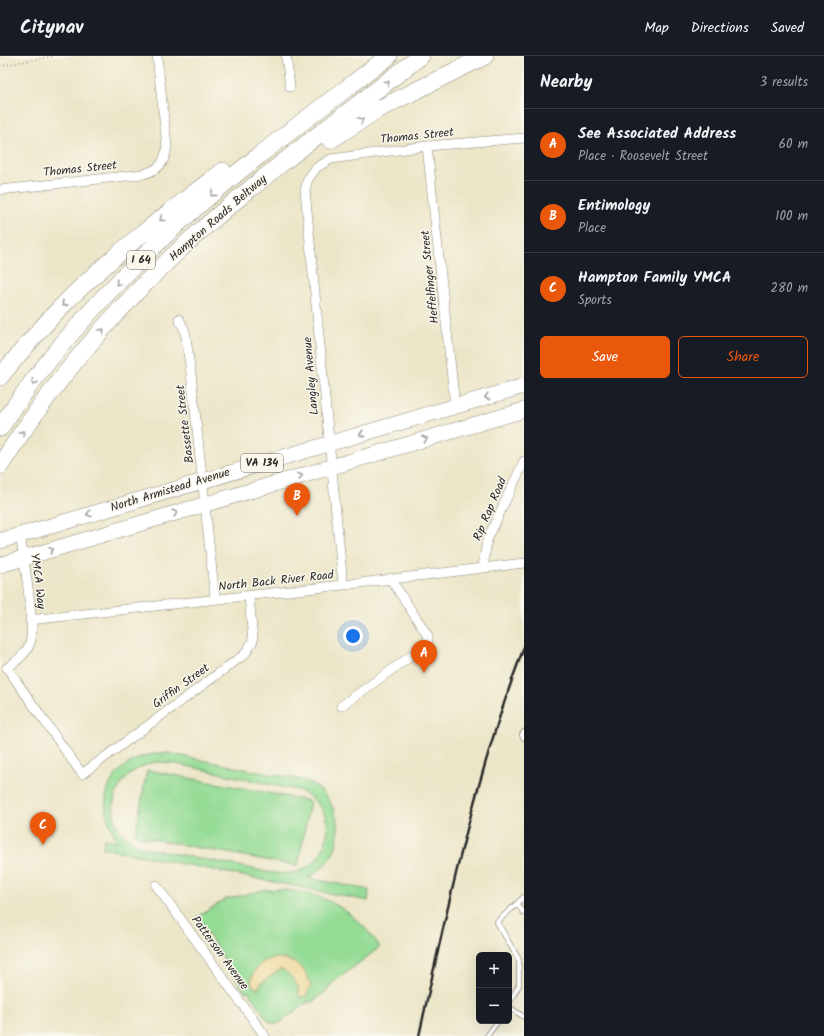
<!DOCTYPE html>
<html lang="en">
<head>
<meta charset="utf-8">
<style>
	body { margin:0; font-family:Kalam,sans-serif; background:#20242c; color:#f1f3f6 }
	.controls { position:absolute; right:12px; bottom:12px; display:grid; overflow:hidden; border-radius:6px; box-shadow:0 4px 16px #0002 }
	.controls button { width:36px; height:36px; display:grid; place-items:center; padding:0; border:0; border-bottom:1px solid #363941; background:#171b24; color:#f1f3f6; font:20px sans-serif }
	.you { position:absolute; left:353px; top:580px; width:14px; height:14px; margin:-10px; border:3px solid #fff; border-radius:50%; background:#1a73e8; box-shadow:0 0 0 6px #1a73e833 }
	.badge { display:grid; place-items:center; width:26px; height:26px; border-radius:50%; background:#ea580c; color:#fff; font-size:13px; font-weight:700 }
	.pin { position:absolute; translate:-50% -33px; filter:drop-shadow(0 1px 2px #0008) }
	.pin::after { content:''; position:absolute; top:21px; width:14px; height:12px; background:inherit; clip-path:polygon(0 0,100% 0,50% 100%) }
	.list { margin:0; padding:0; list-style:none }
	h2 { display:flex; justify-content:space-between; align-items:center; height:52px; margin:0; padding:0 16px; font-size:17px }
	h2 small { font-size:13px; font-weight:400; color:#9ea1a6 }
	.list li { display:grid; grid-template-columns:26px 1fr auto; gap:12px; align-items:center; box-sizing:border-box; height:72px; padding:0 16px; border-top:1px solid #363941 }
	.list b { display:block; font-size:15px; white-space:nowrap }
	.list p { margin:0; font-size:13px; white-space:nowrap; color:#9ea1a6 }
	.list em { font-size:13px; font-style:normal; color:#9ea1a6 }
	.actions { display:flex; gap:8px; padding:12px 16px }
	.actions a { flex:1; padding:9px 0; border:1px solid #ea580c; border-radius:6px; text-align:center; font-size:14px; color:#ea580c }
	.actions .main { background:#ea580c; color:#fff }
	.map { position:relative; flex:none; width:524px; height:980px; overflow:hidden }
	header { display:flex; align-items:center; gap:24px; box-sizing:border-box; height:56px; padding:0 20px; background:#171b24; border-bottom:1px solid #363941 }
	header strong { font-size:19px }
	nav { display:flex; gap:22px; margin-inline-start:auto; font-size:14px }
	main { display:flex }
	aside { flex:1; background:#171b24 }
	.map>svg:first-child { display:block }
</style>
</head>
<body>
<header>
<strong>Citynav</strong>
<nav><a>Map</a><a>Directions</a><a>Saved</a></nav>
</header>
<main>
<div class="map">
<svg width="524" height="980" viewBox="0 0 524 980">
	<rect width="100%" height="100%" fill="#fbf7ec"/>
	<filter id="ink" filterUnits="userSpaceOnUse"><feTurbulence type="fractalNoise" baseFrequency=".025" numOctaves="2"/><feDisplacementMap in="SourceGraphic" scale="8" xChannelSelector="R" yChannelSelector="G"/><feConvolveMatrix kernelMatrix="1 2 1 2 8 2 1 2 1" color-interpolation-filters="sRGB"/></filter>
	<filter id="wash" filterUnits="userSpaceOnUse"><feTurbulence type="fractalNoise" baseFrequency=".012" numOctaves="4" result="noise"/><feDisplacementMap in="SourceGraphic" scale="16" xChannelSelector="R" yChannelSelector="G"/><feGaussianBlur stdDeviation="0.9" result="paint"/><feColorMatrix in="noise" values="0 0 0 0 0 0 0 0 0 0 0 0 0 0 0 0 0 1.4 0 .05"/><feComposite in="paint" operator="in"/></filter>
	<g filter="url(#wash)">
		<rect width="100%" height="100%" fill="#ece6c9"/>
		<path fill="#95dc96" stroke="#608460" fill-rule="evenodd" d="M158,697H168C200,704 232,710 264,717C279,720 298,721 312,728C329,738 338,757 338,776C338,797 324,813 308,822L369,834L368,845L103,792L104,783L118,785C91,745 110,704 158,697ZM157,706L178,708L301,735C317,744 330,758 327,778C325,797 310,816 290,817C274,819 255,813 239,810C208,804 177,798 146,792C96,776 107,715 157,706Z
			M147,714L310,745L298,810L135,780Z
			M264,834C314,831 351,849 380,891L330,929V932L311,947L309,945L278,968L269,966L248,935L245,936L197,861L226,843Z"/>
		<path fill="#eeda9e" stroke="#8c8264" d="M277,902C296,904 305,911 311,930L306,940L300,941C298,938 299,936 298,932C296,924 287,916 281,913L261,927L258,933L252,929L251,924C255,911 264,902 277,902Z"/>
	</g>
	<g filter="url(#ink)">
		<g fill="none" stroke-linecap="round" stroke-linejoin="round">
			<defs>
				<path id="service" d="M524,676L522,679L524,682
					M517,848L524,857
					M509,947L519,929V904L497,866L524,841
					M509,951L524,961
					M487,980L498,965"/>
				<path id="minor" d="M286,0L290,31
					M427,90L455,350
					M0,134L144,118C160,113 165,107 167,90L157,0
					M179,263L185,275L191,317L215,543
					M20,478C23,500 36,570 30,587C26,599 16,605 7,612L82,718L245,598L253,585L249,540
					M483,511L487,484L524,405
					M343,529L305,134L308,123L316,112L331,103L427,90L524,82
					M30,564L343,529L524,507
					M341,650L428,588V580L390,522
					M156,829L265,980"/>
				<path id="primary" d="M0,485L524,330
					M0,509L524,354"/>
				<path id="motorway" d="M330,84L377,54L485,0
					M0,321C19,298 39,274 60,252C109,202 166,158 223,115
					M0,372C50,295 115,225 183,163C248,105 320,53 389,0
					M0,410C52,327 118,250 190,184C264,118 343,60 421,0"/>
			</defs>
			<use href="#service" stroke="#8c887a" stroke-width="6"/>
			<use href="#minor" stroke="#8c887a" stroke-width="10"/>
			<use href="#primary" stroke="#8c887a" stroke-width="16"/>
			<use href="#motorway" stroke="#8c887a" stroke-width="18"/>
			<path stroke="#8c887a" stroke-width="1.5" stroke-dasharray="1 3" stroke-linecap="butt" d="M0,10L53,0"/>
			<use href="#service" stroke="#fff" stroke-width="4.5"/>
			<use href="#minor" stroke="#fff" stroke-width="9"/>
			<use href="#primary" stroke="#fff" stroke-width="15"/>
			<use href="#motorway" stroke="#fff" stroke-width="17"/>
			<path stroke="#2b2b2b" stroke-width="2.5" d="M419,980C448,849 476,717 524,591"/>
		</g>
		<defs><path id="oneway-chevron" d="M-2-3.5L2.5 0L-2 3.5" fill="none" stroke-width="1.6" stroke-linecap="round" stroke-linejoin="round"/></defs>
		<g stroke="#a0a0a0">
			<use href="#oneway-chevron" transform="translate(387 27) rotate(-38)"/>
			<use href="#oneway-chevron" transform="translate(361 64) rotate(-30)"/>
			<use href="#oneway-chevron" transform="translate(213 138) rotate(140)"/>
			<use href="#oneway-chevron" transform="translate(162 163) rotate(141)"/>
			<use href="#oneway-chevron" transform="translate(118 227) rotate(134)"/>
			<use href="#oneway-chevron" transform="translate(64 248) rotate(136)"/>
			<use href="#oneway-chevron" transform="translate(102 275) rotate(-49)"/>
			<use href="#oneway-chevron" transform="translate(34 326) rotate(126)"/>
			<use href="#oneway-chevron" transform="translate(487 341) rotate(164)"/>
			<use href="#oneway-chevron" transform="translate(22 377) rotate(-55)"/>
			<use href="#oneway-chevron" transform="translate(362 378) rotate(164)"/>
			<use href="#oneway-chevron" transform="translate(425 383) rotate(-16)"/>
			<use href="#oneway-chevron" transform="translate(300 420) rotate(-17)"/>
			<use href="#oneway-chevron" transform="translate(175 457) rotate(-16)"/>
			<use href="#oneway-chevron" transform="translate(89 458) rotate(163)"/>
			<use href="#oneway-chevron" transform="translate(51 494) rotate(-16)"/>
		</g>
	</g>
	<g text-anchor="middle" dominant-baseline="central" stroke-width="3" stroke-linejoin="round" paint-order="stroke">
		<g fill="#fbf7ec" stroke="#696865" stroke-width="1">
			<rect x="127" y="195" width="28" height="18" rx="3"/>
			<rect x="241" y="398" width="42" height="18" rx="3"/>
		</g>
		<g font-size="11" font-weight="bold" fill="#2b2b2b">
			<text x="141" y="204">I 64</text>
			<text x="262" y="407">VA 134</text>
		</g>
		<g font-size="12" fill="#2b2b2b" stroke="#fbf7ec">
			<text transform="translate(417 80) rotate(-6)">Thomas Street</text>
			<text transform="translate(80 113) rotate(-6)">Thomas Street</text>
			<text transform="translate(218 162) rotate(-41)">Hampton Roads Beltway</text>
			<text transform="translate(430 221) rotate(-96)">Heffelfinger Street</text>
			<text transform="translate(311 320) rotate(-95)">Langley Avenue</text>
			<text transform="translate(185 368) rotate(-97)">Bassette Street</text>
			<text transform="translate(170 434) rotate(-17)">North Armistead Avenue</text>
			<text transform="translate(490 453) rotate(-67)">Rip Rap Road</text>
			<text transform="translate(38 525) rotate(83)">YMCA Way</text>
			<text transform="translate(276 525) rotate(-6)">North Back River Road</text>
			<text transform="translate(181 630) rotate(-36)">Griffin Street</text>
			<text transform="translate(220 897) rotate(54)">Patterson Avenue</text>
		</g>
	</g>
</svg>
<div class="controls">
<button>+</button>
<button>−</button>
</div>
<div class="you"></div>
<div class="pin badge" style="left:424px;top:617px">A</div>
<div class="pin badge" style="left:297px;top:460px">B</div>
<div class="pin badge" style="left:43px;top:789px">C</div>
</div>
<aside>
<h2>Nearby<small>3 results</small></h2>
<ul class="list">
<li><span class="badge">A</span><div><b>See Associated Address</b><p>Place · Roosevelt Street</p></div><em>60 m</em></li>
<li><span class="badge">B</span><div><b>Entimology</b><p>Place</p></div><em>100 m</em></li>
<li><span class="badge">C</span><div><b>Hampton Family YMCA</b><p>Sports</p></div><em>280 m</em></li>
</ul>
<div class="actions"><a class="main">Save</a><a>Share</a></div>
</aside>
</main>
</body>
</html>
